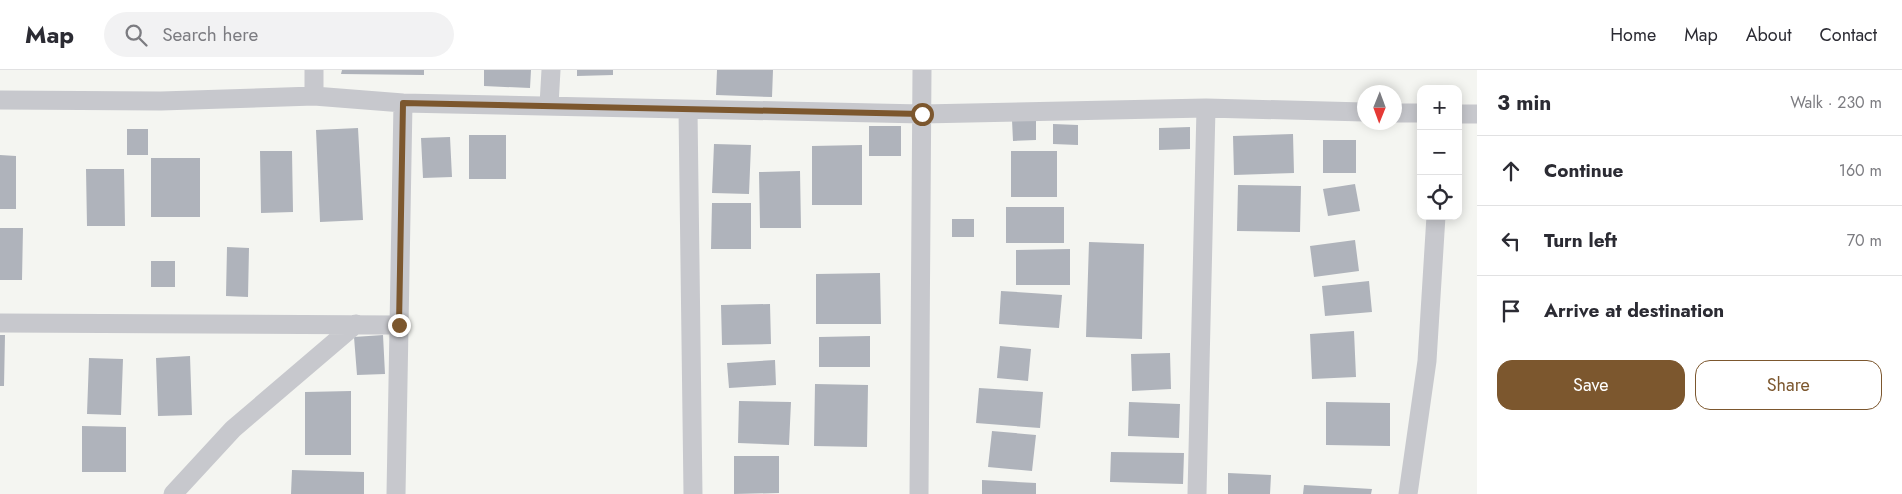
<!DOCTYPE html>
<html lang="en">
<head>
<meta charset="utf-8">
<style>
	body { margin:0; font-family:Jost,sans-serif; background:#f2f2f3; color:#2b2b33 }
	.controls { position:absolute; right:15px; top:15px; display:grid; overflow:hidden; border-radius:10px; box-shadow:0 2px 12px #0003 }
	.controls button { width:45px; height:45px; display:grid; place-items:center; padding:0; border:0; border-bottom:1px solid #e1e1e2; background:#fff; color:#2b2b33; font:25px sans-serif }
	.compass { position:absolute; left:1357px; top:15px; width:45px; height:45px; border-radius:50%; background:#fff; box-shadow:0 2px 12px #0003; rotate:181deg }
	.stop { position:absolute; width:15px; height:15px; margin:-11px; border:4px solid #7c572e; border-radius:50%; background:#fff }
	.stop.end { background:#7c572e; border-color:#fff; box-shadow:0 1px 5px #0008 }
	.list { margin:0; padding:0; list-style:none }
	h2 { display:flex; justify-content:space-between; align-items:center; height:65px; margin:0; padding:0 20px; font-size:21px }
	h2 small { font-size:16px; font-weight:400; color:#7c7c81 }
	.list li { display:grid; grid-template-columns:32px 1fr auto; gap:15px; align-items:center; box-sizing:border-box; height:70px; padding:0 20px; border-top:1px solid #e1e1e2 }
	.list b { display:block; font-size:19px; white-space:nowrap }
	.list em { font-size:16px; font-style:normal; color:#7c7c81 }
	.actions { display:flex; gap:10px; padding:15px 20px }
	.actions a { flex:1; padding:11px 0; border:1px solid #7c572e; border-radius:15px; text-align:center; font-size:18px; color:#7c572e }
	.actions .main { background:#7c572e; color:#fff }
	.icon { flex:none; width:28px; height:28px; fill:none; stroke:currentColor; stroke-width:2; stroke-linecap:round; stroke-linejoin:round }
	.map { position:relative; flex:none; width:1477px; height:424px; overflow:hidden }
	header { display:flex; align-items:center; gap:30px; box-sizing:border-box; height:70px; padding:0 25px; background:#fff; border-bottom:1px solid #e1e1e2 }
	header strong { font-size:24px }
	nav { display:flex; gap:28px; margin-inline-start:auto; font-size:18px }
	.search { width:350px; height:45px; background:#f2f2f3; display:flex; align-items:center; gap:12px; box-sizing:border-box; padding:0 18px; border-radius:28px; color:#7c7c81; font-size:19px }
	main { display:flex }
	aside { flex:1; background:#fff }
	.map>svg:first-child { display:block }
</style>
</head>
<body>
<header>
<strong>Map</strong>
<div class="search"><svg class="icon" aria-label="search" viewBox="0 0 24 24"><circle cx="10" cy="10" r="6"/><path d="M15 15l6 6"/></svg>Search here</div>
<nav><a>Home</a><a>Map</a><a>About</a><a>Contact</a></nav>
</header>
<main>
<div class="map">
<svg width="1477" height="424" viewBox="0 0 1477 424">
	<rect width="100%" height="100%" fill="#f4f5f1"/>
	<path fill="#afb3bb" d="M342,0H424V5L341,4Z
		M484,0H531L530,18L484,16Z
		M577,0H613V5L577,6Z
		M717,0H773L772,27L716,25Z
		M1036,49V70L1013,71L1012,50Z
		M1053,54L1078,55V75L1053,74Z
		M869,56H901V86H869Z
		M1190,57V79L1159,80V58Z
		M358,58L363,150L320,152L316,60Z
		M127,59H148V85H127Z
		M1293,64L1294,103L1234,105L1233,66Z
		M469,65H506V109H469Z
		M450,67L452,107L423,108L421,68Z
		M1323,70H1356V103H1323Z
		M714,74L751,75L749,124L712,123Z
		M862,75V135H812V76Z
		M260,81H292L293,142L261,143Z
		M1011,81H1057V127H1011Z
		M0,85L16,86V139H0Z
		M151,88H200V147H151Z
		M86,99H124L125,156H87Z
		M800,101L801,158H760L759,102Z
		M1355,114L1360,141L1328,146L1323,119Z
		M1238,115L1301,116L1300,162L1237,161Z
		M712,133H751V179H711Z
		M1006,137H1064V173H1006Z
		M952,149H974V167H952Z
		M0,158H23L22,210H0Z
		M1355,170L1359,201L1314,207L1310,176Z
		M1089,172L1144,174L1142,269L1086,267Z
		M227,177L249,178L248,227L226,226Z
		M1070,179V215H1016V180Z
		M151,191H175V217H151Z
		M880,203L881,254H816V204Z
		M1369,211L1372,242L1325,246L1322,216Z
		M1001,221L1062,225L1059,258L999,254Z
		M770,234L771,274L722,275L721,235Z
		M1354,261L1356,307L1312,309L1310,264Z
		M0,265H5L4,316H0Z
		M383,265L385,304L357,305L354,267Z
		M870,266V297H819V267Z
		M1000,276L1031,279L1028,311L997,308Z
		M1170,283L1171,319L1132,321L1131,284Z
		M190,286L192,345L158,346L156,288Z
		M89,288L123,289L121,345L87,344Z
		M775,290L776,315L729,318L727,293Z
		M815,314L868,315L867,377L814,376Z
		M979,318L1043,322L1040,358L976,353Z
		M351,321V385H305V322Z
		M739,331L791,332L789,375L738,373Z
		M1129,332L1180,334L1179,368L1128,366Z
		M1326,332L1390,333V376L1326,375Z
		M82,356L126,357V402H82Z
		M992,361L1036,365L1032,401L988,397Z
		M1111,382L1184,383L1183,414L1110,412Z
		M734,386H779V423L734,424Z
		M292,400L364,402V424H291Z
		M1228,403L1271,405L1270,424H1228Z
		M982,410L1036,413V424H982Z
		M1304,415L1372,419L1371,424H1303Z"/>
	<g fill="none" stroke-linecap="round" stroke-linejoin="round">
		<path stroke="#c7c8cd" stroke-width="19" d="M314,26V0
			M0,30L161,31L314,26L403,33L922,44L1206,38L1364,42
			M549,35L551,0
			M688,40L693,424
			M1394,43H1421
			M1458,44H1477
			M0,253L399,255
			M173,424L233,359L356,254
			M396,424L403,33
			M919,424L922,0
			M1197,424L1206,38
			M1408,424L1427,291L1436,146"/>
	</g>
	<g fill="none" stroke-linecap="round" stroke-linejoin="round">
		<path stroke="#7c572e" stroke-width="6" d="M399,255L403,33L922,44"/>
	</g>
</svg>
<div class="controls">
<button>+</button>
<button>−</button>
<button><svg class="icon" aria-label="locate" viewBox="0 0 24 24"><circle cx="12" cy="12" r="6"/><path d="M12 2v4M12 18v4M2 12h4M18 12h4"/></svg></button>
</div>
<svg class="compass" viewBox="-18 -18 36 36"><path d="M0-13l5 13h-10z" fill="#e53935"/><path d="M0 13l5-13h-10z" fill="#7c7c81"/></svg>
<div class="stop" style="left:922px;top:44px"></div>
<div class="stop end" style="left:399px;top:255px"></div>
</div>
<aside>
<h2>3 min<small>Walk · 230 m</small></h2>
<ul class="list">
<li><svg class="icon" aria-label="ahead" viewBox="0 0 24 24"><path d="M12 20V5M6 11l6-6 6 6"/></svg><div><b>Continue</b></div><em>160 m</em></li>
<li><svg class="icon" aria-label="left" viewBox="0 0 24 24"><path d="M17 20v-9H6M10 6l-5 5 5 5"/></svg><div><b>Turn left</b></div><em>70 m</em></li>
<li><svg class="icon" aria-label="arrive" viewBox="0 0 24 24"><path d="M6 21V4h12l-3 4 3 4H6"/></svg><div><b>Arrive at destination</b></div></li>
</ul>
<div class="actions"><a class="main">Save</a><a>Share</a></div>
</aside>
</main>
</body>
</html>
